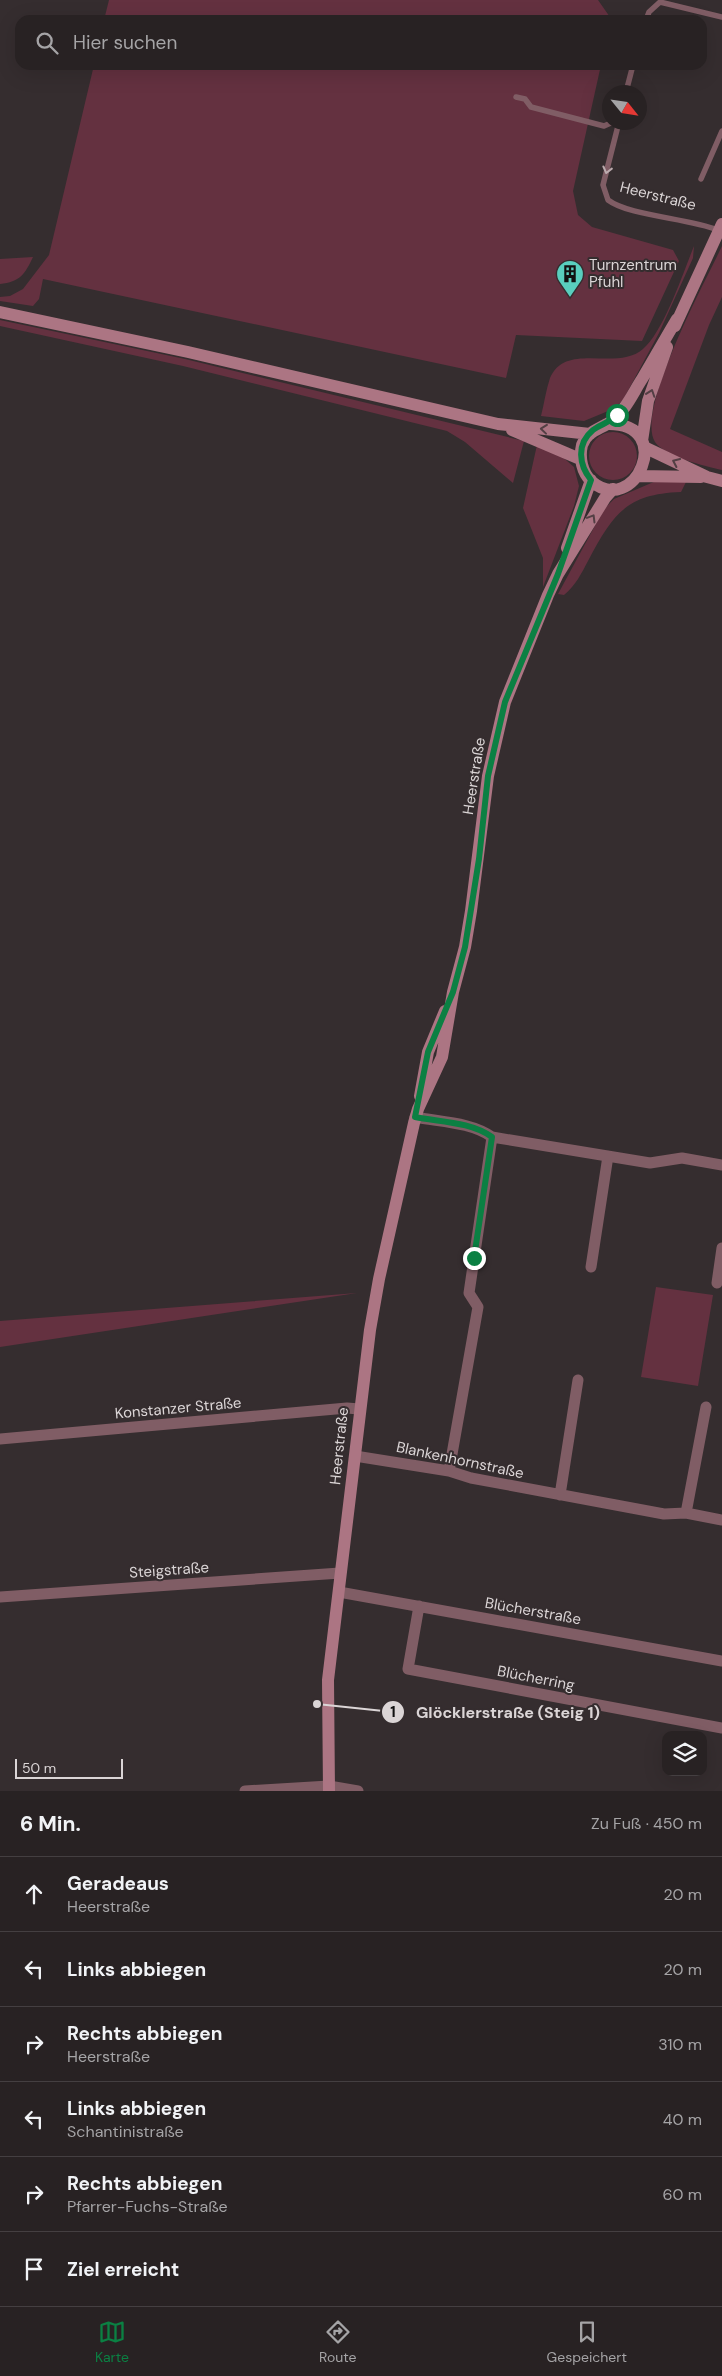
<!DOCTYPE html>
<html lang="de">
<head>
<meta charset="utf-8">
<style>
	body { margin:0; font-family:"DM Sans",sans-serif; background:#302a2b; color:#f1f3f6 }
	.controls { position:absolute; right:15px; bottom:15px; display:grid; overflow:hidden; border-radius:10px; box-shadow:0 5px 20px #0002 }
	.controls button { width:45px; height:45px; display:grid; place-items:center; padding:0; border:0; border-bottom:1px solid #443f41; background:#282223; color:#f1f3f6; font:25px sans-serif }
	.compass { position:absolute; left:602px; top:85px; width:45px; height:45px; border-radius:50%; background:#282223; box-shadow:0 5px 20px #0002; rotate:120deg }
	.scale { position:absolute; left:15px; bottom:12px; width:108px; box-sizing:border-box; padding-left:5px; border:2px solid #dbd5d6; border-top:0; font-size:14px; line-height:18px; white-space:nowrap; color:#dbd5d6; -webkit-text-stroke:4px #352d2f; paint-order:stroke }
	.stop { position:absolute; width:15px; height:15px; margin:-11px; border:4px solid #0b8043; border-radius:50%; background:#fff }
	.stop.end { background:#0b8043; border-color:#fff; box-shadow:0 1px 5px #0008 }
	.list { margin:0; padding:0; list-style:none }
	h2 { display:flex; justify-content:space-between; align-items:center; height:65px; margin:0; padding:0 20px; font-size:21px }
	h2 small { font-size:16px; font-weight:400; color:#a5a4a6 }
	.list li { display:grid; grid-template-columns:32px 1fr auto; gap:15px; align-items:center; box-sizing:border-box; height:75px; padding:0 20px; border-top:1px solid #443f41 }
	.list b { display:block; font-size:19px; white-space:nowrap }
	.list p { margin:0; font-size:16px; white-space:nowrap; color:#a5a4a6 }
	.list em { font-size:16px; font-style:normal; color:#a5a4a6 }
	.icon { flex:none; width:28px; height:28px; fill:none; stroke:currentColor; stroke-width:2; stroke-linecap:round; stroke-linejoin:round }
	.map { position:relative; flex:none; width:722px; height:1791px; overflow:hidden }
	.search { position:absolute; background:#282223; box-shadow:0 5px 20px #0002; left:15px; right:15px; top:15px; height:55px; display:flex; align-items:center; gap:12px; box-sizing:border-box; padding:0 18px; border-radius:15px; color:#a5a4a6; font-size:19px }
	.sheet { height:515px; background:#282223 }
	nav { display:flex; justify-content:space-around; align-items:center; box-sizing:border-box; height:70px; border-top:1px solid #443f41; background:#282223; font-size:14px; color:#a5a4a6 }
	nav a { display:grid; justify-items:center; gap:2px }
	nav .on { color:#0b8043 }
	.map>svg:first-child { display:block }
</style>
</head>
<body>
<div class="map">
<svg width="722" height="1791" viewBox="0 0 722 1791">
	<rect width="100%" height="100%" fill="#352d2f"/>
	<path fill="#643140" d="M109,0H598L612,20H104Z
		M94,65H601L573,191L578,215L592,227L673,250L679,261L642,341L516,335L506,378L43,279L39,299L33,306L0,301V297L10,296L23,289L49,255Z
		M694,246L693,258L659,333L623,400L613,409L584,421L541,416C544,404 546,390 550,378C566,341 617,372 643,349C664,331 683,273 694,246Z
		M722,246V297L709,325L670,429L722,452V470C705,466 665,457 655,442C635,411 706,280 722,246Z
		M33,257C25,274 20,282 0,284V259Z
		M0,320L185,359L524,441L513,483L465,442L447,431L183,366L0,326Z
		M589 456a24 24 0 1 1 48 0a24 24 0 1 1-48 0Z
		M537,445L558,453L574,467L579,486L574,506L543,587V558L523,508Z
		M656,481L686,482L681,492C626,494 613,514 588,561C581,574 576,585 564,595L558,594L604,509L614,499Z
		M656,1287L713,1295L698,1386L641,1377Z
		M357,1293L0,1347V1321Z"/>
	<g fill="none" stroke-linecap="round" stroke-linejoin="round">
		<path stroke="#805d65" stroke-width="5.5" d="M646,20L649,12L660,2L722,17
			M626,92L633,65
			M516,97L525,99L531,107L604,126L613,122
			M619,122L603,185L608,200C629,216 688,218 718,230
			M701,179L722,131"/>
		<path stroke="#805d65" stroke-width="11" d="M415,1117C440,1122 471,1122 492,1137L650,1163L682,1158L722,1165
			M591,1267L608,1156
			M717,1283L722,1248
			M0,1439L347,1408L359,1409
			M355,1456L449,1471L471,1478L664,1514L686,1513L722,1520
			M449,1471L478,1307L469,1293L492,1137
			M560,1495L578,1380
			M686,1513L706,1407
			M339,1592L722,1661
			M0,1597L340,1573
			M419,1606L408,1669L722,1728
			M245,1791L329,1786L358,1791"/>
		<path stroke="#ac7583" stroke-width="12" d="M0,312L188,352L498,424L590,434
			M675,326L722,224
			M608,424C677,423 635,519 591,481C582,472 579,458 582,445C587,432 597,430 607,424C614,421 619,413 624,408C631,399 636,388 642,379C654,359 665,339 677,319
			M512,430L580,459
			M642,441L648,401L667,347
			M644,447L707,477L722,481
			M638,476L701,477
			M567,548L591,480
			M420,1096L428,1052L445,1011
			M329,1791L328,1680L370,1330L379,1279L414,1123L418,1109L442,1057L453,992L465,947L471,911L488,776L505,702L548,595L558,574L605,498L613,489"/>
	</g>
	<defs><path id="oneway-chevron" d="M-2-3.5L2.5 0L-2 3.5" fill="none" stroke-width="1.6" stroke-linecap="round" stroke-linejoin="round" transform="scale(1.25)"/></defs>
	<use stroke="#bbabae" href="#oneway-chevron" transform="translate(607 170) rotate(104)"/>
	<g stroke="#533f44">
		<use href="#oneway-chevron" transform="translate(651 393) rotate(-71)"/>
		<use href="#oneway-chevron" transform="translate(544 429) rotate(-174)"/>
		<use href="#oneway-chevron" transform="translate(676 462) rotate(-155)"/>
		<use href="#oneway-chevron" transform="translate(592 518) rotate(-59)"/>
	</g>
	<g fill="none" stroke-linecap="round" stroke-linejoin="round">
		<path stroke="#0b8043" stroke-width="6" d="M474,1258L492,1137C471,1122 441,1122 415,1117L428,1052L453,992L465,947L479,859L488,776L505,702L558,574L591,480C579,465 576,444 593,430C602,423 608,424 617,415"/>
	</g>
	<defs>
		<symbol id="building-pin" viewBox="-11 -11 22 30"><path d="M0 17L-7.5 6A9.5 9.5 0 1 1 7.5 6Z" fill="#59cebe" stroke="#352d2f"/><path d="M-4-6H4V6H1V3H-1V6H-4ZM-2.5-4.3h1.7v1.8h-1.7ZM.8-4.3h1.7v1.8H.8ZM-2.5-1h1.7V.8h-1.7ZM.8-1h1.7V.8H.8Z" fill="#111"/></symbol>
	</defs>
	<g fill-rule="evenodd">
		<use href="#building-pin" x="554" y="258" width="32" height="43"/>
	</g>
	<g text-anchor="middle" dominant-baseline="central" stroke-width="4" stroke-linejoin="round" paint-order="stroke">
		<g font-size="15" fill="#dbd5d6" stroke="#352d2f">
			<text transform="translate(658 196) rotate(14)">Heerstraße</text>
			<text transform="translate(474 776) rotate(-81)">Heerstraße</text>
			<text transform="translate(178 1408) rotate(-5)">Konstanzer Straße</text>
			<text transform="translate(339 1446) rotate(-84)">Heerstraße</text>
			<text transform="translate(460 1460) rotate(12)">Blankenhornstraße</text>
			<text transform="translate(169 1570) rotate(-4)">Steigstraße</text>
			<text transform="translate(533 1611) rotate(10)">Blücherstraße</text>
			<text transform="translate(536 1678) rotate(11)">Blücherring</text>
		</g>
		<g font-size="15" fill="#dbd5d6" stroke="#352d2f" text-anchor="start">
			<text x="589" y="265">Turnzentrum<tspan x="589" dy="17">Pfuhl</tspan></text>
		</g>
	</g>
	<path fill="none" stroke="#dbd5d6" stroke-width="2" d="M317 1704L393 1712"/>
	<g fill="#dbd5d6" stroke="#352d2f" stroke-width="2">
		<circle cx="317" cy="1704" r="5"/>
		<circle cx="393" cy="1712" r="12"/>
	</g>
	<g font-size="15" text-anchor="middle" font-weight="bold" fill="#111">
		<text x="393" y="1717">1</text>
	</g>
	<g font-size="16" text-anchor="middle" font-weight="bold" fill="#dbd5d6" stroke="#352d2f" stroke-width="4" stroke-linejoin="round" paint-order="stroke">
		<text x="508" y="1718">Glöcklerstraße (Steig 1)</text>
	</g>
</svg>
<div class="controls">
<button><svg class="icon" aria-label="layers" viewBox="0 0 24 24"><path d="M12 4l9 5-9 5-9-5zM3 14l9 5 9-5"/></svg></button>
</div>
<svg class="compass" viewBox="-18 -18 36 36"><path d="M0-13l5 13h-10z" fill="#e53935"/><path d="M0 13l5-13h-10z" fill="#a5a4a6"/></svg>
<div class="scale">50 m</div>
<div class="stop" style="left:617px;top:415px"></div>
<div class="stop end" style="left:474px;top:1258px"></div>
<div class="search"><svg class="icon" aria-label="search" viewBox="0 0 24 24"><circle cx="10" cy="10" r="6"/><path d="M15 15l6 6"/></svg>Hier suchen</div>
</div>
<section class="sheet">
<h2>6 Min.<small>Zu Fuß · 450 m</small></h2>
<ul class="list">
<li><svg class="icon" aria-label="ahead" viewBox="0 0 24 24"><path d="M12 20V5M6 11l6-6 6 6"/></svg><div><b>Geradeaus</b><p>Heerstraße</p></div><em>20 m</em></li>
<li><svg class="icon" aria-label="left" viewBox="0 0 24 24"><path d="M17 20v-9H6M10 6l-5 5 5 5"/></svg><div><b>Links abbiegen</b></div><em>20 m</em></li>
<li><svg class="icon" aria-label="right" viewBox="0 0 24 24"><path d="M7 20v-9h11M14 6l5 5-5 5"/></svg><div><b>Rechts abbiegen</b><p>Heerstraße</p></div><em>310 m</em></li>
<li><svg class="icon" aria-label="left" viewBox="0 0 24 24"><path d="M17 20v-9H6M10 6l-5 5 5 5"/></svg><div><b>Links abbiegen</b><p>Schantinistraße</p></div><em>40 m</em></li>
<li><svg class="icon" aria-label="right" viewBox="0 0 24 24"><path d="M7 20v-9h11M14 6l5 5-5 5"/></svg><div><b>Rechts abbiegen</b><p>Pfarrer-Fuchs-Straße</p></div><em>60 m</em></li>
<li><svg class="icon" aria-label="arrive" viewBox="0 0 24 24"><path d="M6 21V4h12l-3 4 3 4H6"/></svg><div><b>Ziel erreicht</b></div></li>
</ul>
</section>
<nav>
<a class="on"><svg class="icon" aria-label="map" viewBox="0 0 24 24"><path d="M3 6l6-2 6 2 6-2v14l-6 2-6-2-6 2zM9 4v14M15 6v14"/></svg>Karte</a>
<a><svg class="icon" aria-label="directions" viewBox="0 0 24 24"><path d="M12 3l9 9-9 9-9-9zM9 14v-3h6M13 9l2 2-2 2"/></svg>Route</a>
<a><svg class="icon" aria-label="saved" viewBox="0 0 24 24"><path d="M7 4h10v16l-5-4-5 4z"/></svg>Gespeichert</a>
</nav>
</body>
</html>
